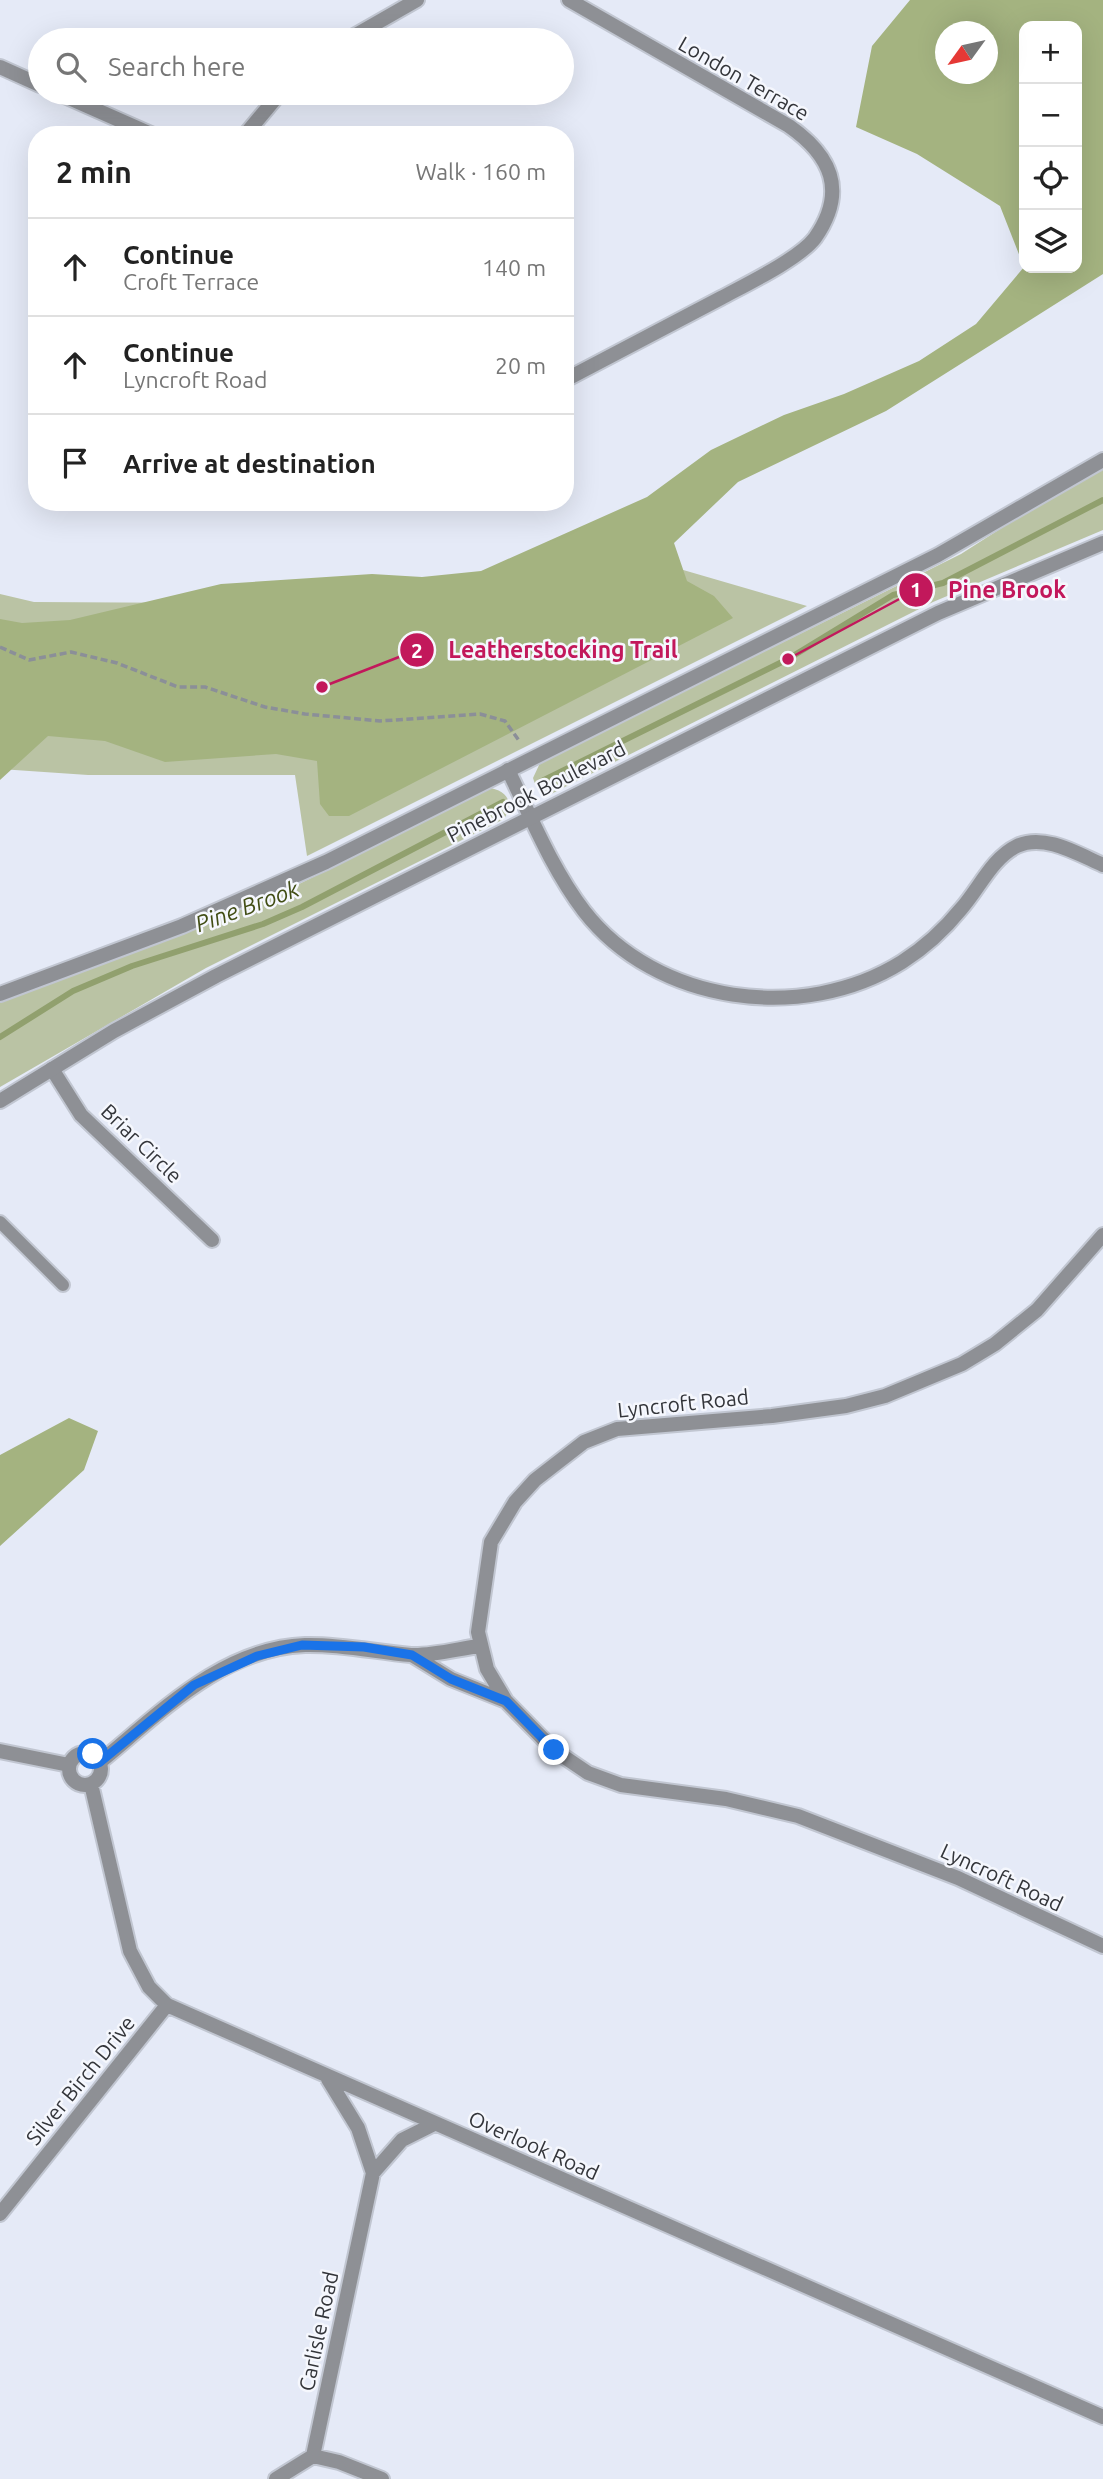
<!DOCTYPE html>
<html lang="en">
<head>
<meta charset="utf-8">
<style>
	body { margin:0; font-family:Ubuntu,sans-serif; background:#f2f2f2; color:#222 }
	.controls { position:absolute; right:21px; top:21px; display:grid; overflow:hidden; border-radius:14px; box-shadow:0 7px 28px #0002 }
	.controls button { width:63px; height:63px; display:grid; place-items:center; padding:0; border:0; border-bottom:2px solid #e0e0e0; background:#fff; color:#222; font:35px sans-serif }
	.compass { position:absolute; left:935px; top:21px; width:63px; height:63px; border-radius:50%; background:#fff; box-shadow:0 7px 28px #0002; rotate:237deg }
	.stop { position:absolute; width:21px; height:21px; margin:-16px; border:5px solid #1a73e8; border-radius:50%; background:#fff }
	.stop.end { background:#1a73e8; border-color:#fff; box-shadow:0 2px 7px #0008 }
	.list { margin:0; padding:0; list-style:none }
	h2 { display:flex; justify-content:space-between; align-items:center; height:91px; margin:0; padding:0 28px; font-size:30px }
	h2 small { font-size:23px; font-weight:400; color:#767676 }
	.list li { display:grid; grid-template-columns:46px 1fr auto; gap:21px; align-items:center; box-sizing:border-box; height:98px; padding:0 28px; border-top:2px solid #e0e0e0 }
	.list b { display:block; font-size:26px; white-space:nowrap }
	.list p { margin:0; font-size:23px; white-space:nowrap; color:#767676 }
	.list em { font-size:23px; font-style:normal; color:#767676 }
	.icon { flex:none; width:38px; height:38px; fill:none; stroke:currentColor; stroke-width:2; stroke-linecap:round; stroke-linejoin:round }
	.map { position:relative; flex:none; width:1103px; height:2479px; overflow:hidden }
	.search { position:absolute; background:#fff; box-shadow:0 7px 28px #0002; left:28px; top:28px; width:546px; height:77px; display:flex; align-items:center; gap:18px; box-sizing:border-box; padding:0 24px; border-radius:38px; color:#767676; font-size:26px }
	.panel { position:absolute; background:#fff; box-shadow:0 7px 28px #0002; left:28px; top:126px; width:546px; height:385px; border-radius:28px }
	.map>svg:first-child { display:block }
</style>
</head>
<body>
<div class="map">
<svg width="1103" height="2479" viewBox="0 0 1103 2479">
	<rect width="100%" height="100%" fill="#e5eaf7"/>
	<path fill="#bac3a4" d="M1103,469V530L933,602L551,794C541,791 536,789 533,778L540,763L961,554L1042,502Z
		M642,558L807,606L307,856L295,775H88L0,769V594L34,602L406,604Z
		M491,788C508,792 514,803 504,819L206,968L0,1087V1000L269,899Z"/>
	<path fill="#a4b380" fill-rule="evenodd" d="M910,0H1103V274L886,411L738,482L674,543L687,581L714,596L733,618L349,816H329L320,804L317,761L276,754L165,762L105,741L48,736L0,780V619L22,623L70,620L221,584L372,574L422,577L481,571L647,497L711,450L784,415L844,394L919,361L976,324L1024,267L1000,206L917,154L856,127L872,46ZM1024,26H1077V268H1024ZM946,32H988V74H946Z
		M69,1418L98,1431L84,1470L0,1546V1455Z"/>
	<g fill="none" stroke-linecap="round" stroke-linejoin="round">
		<path stroke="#91a06e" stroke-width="6" d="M540,782L788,659L893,595L943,583L1103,500
			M0,1037L73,991L132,966L263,924L302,907L503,802"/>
		<defs>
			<path id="service" d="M0,1222L63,1285"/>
			<path id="minor" d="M347,40L417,0
				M0,67L40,85
				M58,93L153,135
				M245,135L280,93
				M565,380C617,353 669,325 721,298C745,285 799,259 815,238C847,192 832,156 789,126L569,0
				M508,770C531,817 552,869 584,911C656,1004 803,1024 902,962C924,948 944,930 961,909C979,889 992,858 1017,846C1044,833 1078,854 1103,865
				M52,1069L81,1115L212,1240
				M1103,1235L1037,1310L995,1344L962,1364L885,1396L846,1406L772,1416L617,1429L584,1442L535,1480L515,1502L491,1542L478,1632L487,1669L506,1701L554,1750L588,1773L621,1785L726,1799L798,1816L958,1878L1103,1946
				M412,1655L451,1679L506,1701
				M0,1751L69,1765
				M69 1769a16 16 0 1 1 32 0a16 16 0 1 1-32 0Z
				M100,1762C159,1714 222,1648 305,1645C342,1644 375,1652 411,1655C432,1656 458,1649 479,1646
				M91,1784L130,1951L149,1987L167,2005L1103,2417
				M373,2173L402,2140L434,2124
				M0,2214L167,2005
				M313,2456L373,2173L358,2128L328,2079
				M313,2456L339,2462L382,2479
				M276,2479L313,2456"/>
			<path id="tertiary" d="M0,994L182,926L326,862L938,555L1103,460
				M0,1101L114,1031L216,976L938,613L1103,543"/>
		</defs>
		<use href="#service" stroke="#c1c6d1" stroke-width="16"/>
		<use href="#minor" stroke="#c1c6d1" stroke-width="18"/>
		<use href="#tertiary" stroke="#c1c6d1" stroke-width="18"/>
		<path stroke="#8b8f98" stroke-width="3.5" stroke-dasharray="7 3.5" stroke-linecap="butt" d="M0,647L29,660L71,652L117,663L178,687H205L265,707L305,714L380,721L480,714L505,721L520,742"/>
		<use href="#service" stroke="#8e9095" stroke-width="12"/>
		<use href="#minor" stroke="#8e9095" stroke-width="14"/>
		<use href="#tertiary" stroke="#8e9095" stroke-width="14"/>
	</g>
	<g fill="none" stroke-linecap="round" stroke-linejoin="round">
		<path stroke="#1a73e8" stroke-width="9" d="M93,1754L100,1762L194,1685L257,1656L302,1645L364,1647L412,1655L451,1679L506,1701L554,1750"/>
	</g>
	<g text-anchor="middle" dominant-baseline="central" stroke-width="5" stroke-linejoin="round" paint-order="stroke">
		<g font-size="21" fill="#33353a" stroke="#f5f7fd">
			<text transform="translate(744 78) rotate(30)">London Terrace</text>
			<text transform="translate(536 791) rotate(-27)">Pinebrook Boulevard</text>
			<text transform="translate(142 1143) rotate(44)">Briar Circle</text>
			<text transform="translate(683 1403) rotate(-6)">Lyncroft Road</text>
			<text transform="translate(1002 1877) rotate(25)">Lyncroft Road</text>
			<text transform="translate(80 2080) rotate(-51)">Silver Birch Drive</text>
			<text transform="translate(534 2145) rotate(24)">Overlook Road</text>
			<text transform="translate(318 2331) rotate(-78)">Carlisle Road</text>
		</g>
		<g font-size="23" font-style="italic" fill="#414d14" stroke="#f5f7fd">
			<text transform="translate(247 906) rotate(-20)">Pine Brook</text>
		</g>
	</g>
	<path fill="none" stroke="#c2185b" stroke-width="2.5" d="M788 659L916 590M322 687L417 650"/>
	<g fill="#c2185b" stroke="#f5f7fd" stroke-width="2.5">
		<circle cx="788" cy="659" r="7"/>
		<circle cx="322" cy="687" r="7"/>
		<circle cx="916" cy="590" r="18"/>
		<circle cx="417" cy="650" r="18"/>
	</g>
	<g font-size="21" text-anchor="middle" font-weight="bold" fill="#fff">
		<text x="916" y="597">1</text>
		<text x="417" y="658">2</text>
	</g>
	<g font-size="23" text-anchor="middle" font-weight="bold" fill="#c2185b" stroke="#f5f7fd" stroke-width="5" stroke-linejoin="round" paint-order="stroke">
		<text x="1007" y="598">Pine Brook</text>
		<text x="563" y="658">Leatherstocking Trail</text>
	</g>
</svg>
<div class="controls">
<button>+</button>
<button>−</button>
<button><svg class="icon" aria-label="locate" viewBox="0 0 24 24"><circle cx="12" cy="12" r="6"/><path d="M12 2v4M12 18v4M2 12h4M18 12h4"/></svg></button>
<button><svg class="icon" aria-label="layers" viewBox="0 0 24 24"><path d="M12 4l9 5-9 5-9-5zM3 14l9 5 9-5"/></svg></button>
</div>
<svg class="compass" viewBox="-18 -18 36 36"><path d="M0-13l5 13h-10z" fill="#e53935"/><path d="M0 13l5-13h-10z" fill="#767676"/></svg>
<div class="stop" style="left:93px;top:1754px"></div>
<div class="stop end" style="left:554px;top:1750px"></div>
<div class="search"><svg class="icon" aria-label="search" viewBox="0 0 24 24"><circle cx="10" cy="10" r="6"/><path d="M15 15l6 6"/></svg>Search here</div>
<section class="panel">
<h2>2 min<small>Walk · 160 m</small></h2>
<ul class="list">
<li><svg class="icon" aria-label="ahead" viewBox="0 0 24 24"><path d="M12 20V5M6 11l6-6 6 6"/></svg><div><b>Continue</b><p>Croft Terrace</p></div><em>140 m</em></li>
<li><svg class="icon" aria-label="ahead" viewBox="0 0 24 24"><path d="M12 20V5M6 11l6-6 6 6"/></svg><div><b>Continue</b><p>Lyncroft Road</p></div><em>20 m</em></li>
<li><svg class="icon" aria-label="arrive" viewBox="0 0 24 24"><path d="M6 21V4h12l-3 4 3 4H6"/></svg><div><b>Arrive at destination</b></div></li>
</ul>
</section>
</div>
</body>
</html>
